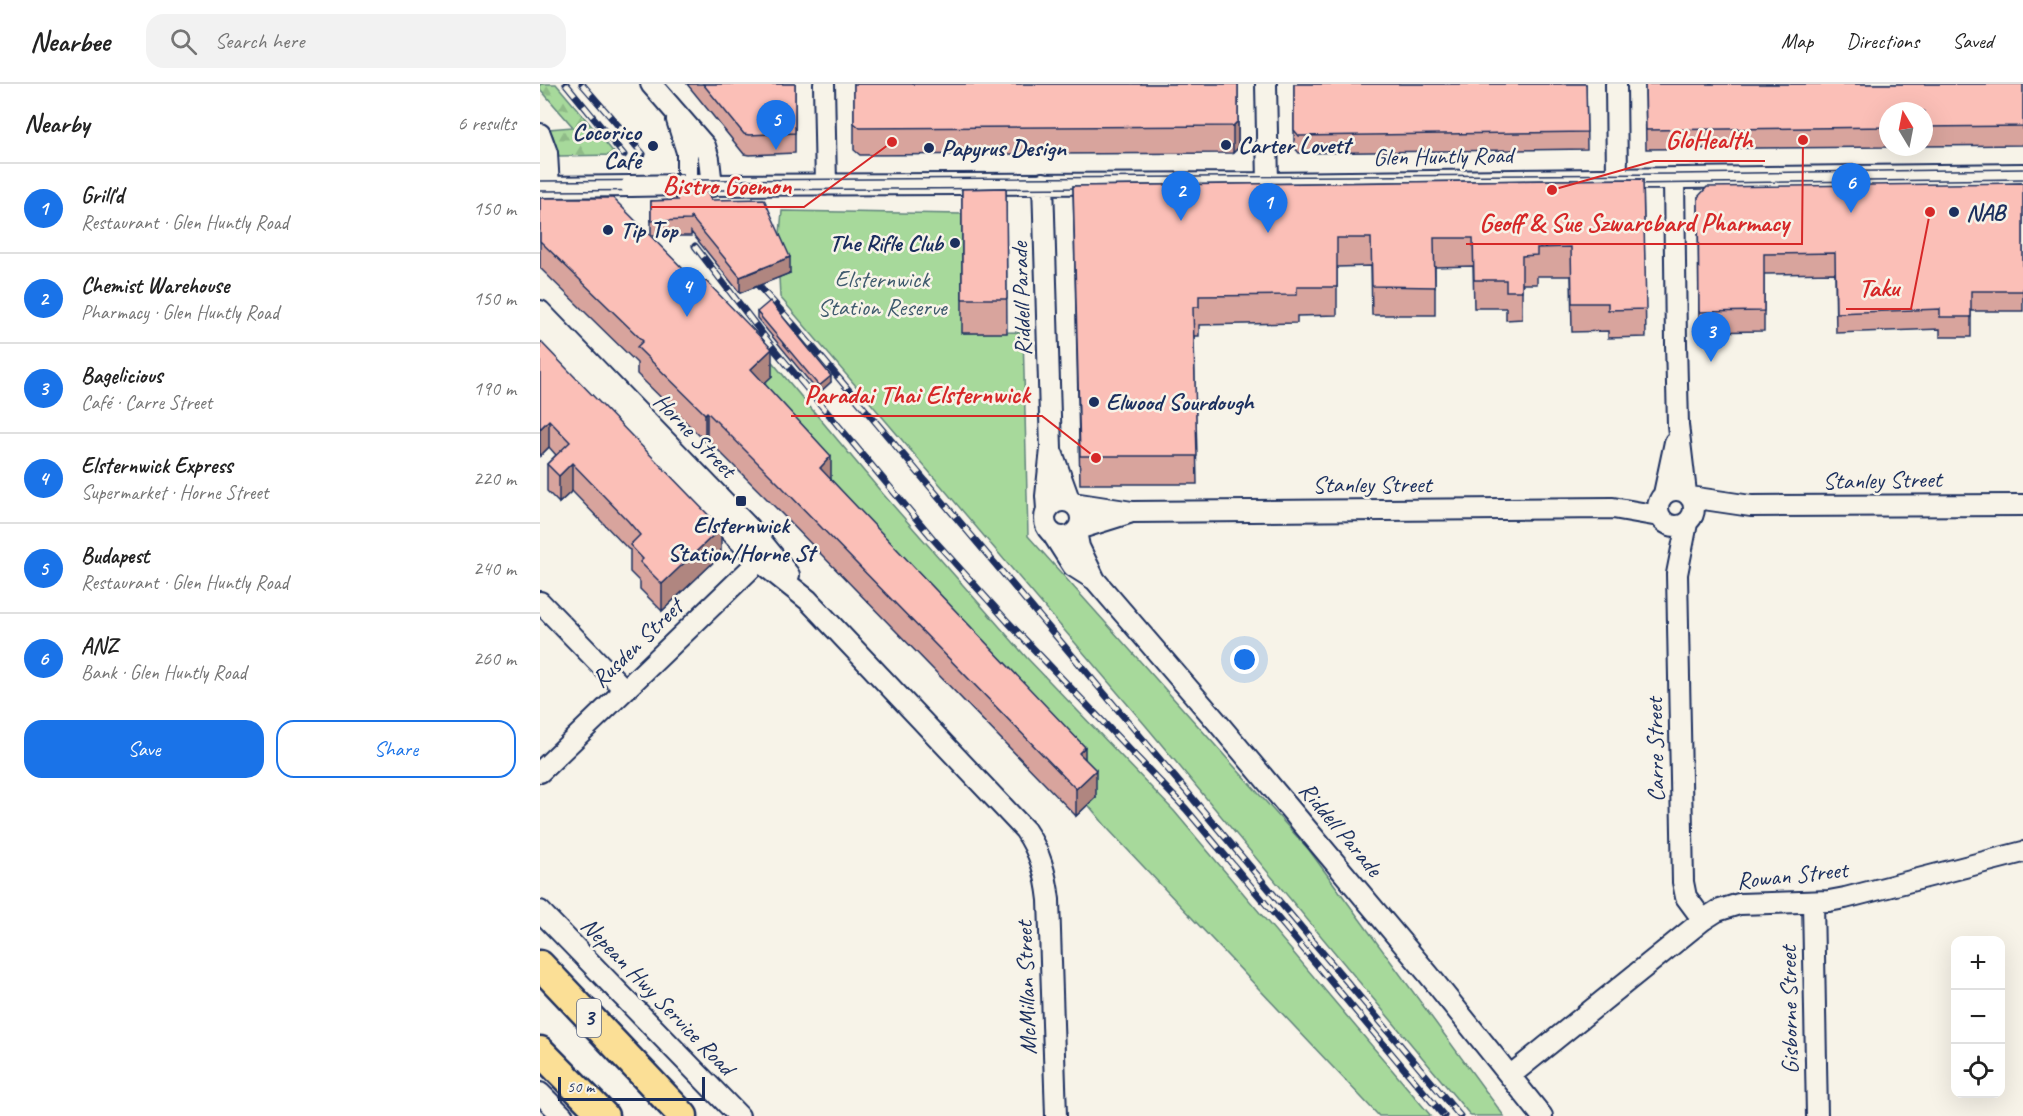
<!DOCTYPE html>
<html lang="en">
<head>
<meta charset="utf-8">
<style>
	body { margin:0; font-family:Caveat,sans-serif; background:#f2f2f2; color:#222 }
	.controls { position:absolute; right:18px; bottom:18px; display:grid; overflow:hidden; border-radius:12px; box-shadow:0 6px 24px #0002 }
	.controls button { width:54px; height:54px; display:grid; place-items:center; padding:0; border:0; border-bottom:2px solid #e0e0e0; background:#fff; color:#222; font:30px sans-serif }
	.compass { position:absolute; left:1339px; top:18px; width:54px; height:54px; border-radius:50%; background:#fff; box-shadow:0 6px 24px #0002; rotate:350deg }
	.scale { position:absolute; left:18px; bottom:15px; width:147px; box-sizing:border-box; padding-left:6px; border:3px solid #1b2f5e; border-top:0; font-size:16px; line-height:21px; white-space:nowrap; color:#1b2f5e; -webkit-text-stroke:4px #f7f3e8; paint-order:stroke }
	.you { position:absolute; left:705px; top:576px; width:21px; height:21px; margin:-15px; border:4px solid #fff; border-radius:50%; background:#1a73e8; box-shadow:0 0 0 9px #1a73e833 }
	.badge { display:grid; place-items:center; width:39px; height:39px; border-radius:50%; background:#1a73e8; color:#fff; font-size:20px; font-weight:700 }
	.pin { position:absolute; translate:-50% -50px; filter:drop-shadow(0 2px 3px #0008) }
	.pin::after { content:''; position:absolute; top:32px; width:21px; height:18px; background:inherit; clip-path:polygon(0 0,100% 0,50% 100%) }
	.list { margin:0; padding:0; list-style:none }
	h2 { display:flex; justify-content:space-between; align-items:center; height:78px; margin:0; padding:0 24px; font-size:26px }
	h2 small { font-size:20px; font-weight:400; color:#767676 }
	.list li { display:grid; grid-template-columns:39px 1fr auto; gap:18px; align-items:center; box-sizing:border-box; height:90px; padding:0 24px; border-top:2px solid #e0e0e0 }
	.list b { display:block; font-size:22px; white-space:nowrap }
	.list p { margin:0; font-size:20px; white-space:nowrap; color:#767676 }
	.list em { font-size:20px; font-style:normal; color:#767676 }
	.actions { display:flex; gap:12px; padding:18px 24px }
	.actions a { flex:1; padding:14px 0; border:2px solid #1a73e8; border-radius:18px; text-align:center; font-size:21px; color:#1a73e8 }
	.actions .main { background:#1a73e8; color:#fff }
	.icon { flex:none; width:33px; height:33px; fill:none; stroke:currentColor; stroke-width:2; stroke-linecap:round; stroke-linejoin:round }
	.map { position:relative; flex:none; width:1483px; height:1032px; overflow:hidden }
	header { display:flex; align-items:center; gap:36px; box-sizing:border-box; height:84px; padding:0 30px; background:#fff; border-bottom:2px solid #e0e0e0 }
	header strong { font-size:28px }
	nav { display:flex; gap:33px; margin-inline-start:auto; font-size:21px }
	.search { width:420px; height:54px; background:#f2f2f2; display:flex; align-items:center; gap:15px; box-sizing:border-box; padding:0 21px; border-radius:18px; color:#767676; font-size:22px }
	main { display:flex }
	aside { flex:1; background:#fff }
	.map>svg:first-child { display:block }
</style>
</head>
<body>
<header>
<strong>Nearbee</strong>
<div class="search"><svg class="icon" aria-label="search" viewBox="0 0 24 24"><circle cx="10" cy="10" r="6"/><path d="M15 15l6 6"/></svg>Search here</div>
<nav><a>Map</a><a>Directions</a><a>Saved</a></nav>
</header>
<main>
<aside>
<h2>Nearby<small>6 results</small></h2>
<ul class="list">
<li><span class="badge">1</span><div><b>Grill'd</b><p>Restaurant · Glen Huntly Road</p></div><em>150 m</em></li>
<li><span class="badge">2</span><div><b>Chemist Warehouse</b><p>Pharmacy · Glen Huntly Road</p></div><em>150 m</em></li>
<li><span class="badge">3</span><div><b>Bagelicious</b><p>Café · Carre Street</p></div><em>190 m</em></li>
<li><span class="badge">4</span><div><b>Elsternwick Express</b><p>Supermarket · Horne Street</p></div><em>220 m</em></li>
<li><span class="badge">5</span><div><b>Budapest</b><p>Restaurant · Glen Huntly Road</p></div><em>240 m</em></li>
<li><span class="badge">6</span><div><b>ANZ</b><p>Bank · Glen Huntly Road</p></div><em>260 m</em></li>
</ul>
<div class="actions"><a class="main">Save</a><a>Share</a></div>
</aside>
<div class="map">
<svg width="1483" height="1032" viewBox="0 0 1483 1032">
	<defs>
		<pattern id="forest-firs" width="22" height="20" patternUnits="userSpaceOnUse" patternTransform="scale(1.5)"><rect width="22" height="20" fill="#a7d99b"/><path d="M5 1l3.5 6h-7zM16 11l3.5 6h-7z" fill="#8fbb88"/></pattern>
	</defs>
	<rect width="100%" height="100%" fill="#f7f3e8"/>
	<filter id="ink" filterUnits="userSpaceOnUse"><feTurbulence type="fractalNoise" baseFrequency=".0167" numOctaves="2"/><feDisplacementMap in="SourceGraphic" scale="12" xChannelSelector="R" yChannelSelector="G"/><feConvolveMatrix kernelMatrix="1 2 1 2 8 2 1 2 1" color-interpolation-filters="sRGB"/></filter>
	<g filter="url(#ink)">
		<path fill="#a7d99b" stroke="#61847c" stroke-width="1.5" d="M242,127L422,130L423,249L483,248L488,452L769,766L964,1032H931L606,642L240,213L238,173Z
			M202,242L343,410L487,574L634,727L891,1032H839L569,746L211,312Z"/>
		<path fill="url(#forest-firs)" stroke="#61847c" stroke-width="1.5" d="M0,0H16L76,71L19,72L13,52L9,45L33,43L0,5Z"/>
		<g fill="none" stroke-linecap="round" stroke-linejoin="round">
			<defs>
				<path id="minor" d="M111,0L165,62L169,75L172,102
					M284,0L286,101
					M726,0L728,99
					M1076,0L1077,95
					M137,36L147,68V101
					M0,50L7,69L9,103
					M1134,95L1136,259L1138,341L1146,409
					M503,99L511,365L506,412L507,425
					M143,101L728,99L1483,90
					M0,103L91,102
					M0,227L218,453L249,491
					M0,250L219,477L268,516L485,746C500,768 506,790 509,816L516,1032
					M513,371L530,418
					M1118 424a18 18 0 1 1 36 0a18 18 0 1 1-36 0Z
					M1124,410L1135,358
					M1150,413L1211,422L1483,421
					M505 435a18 18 0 1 1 36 0a18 18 0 1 1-36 0Z
					M533,419L592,428L1073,424L1119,432
					M1147,439L1137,490L1143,798L1146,813L1163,836
					M538,445L589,429
					M536,447L539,463L555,496L678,639L889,891L1002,1032
					M512,449L533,482L555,496
					M0,518L85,606
					M0,688L227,469
					M1273,818L1277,1032
					M0,827L199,1032
					M971,991L1163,836L1177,827L1199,820L1289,817L1305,814L1483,768
					M0,1009L23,1032"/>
				<path id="highway" d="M0,881L143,1032
					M0,967L64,1032"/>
			</defs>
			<use href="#minor" stroke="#1b2f5e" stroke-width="24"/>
			<use href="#highway" stroke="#1b2f5e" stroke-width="33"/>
			<use href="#minor" stroke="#f7f3e8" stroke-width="20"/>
			<use href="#highway" stroke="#fbdf96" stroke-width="28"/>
			<path stroke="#1b2f5e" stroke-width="1.5" d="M0,97L1135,90L1483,85
				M1087,100L1483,95
				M0,107L550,104"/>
			<defs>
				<path id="rail" d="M26,0L84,71
					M42,0L103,70
					M155,162L234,265L395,457L468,538L646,725L904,1032
					M206,188L254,241L920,1032"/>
			</defs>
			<use href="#rail" stroke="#1b2f5e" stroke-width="7"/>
			<use href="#rail" stroke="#f7f3e8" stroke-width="4.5" stroke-dasharray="14" stroke-linecap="butt"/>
			<defs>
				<path id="minor-bridge" d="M91,102L143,101"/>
			</defs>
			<use href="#minor-bridge" stroke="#1b2f5e" stroke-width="24" stroke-linecap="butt"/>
			<use href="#minor-bridge" stroke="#f7f3e8" stroke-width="20"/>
		</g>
		<path fill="#d8a49d" stroke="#1b2f5e" stroke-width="1.5" d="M147,0H255V69L209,71L204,70Z
			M314,0H698V64L693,69L320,71L314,66Z
			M754,0H1046L1047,65L759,69L754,63Z
			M1105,0H1483V61L1384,62V27H1348V63L1106,65Z
			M1103,95L1106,253L1068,254V247L1032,248L1031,192H997V200H982V235L966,236V224H934L933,182L895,183V231H832L831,182L797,183V231L757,232V239L659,241V252H654L657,400H540L533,102Z
			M1483,99V227H1431V253H1400V245L1296,249L1295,189L1224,190V247L1159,248L1158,113Z
			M466,104L467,249H422V105Z
			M132,109L171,116L250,189L200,209L151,148V152H111V117L132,116Z
			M0,114L232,292L224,299L291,396L545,675L556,713L536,732L242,430L167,355L165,357L97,290V279L0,184Z
			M217,228L291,298L279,309L217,234Z
			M0,257L181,471L122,527L100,505V498L90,488V466L88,465L32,407L19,419L7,407V380L16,371L9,363L0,372Z"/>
		<path fill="#b08680" stroke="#1b2f5e" stroke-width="1.5" d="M698,37V64L693,69V42Z
			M250,173V189L200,209V193Z
			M232,265V292L211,312V285Z
			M291,292V298L279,309V302Z
			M167,328V355L165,357V330Z
			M9,336V363L0,372V345Z
			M291,372V398L280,384Z
			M32,379V407L19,419V392Z
			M181,444V471L122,527V500Z
			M545,663V689L539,669Z
			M556,686V713L536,732V705Z"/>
		<path fill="#fbbfb7" stroke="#1b2f5e" stroke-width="1.5" d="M163,0H255V49L209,51L204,50Z
			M314,0H698V37L693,42L320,44L314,39Z
			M754,0H1046L1047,48L759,52L754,46Z
			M1105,0H1483V42L1384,43V27H1348V43L1106,46Z
			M1103,95L1106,225L1068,226V219H1032L1031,163L997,164V171L982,172V207H966V196H934L933,154H894L895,203L832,202L831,154H797V203H757V211L659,212V223H653L657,372H540L533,102Z
			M1483,99V207H1431V233H1400V225L1296,229L1295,169L1224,170V227L1159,228L1158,113L1167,103Z
			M466,104L467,215H422V105Z
			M167,108L171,116L224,115L250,173L200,193L151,133V136L111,137V117L137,116L132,109Z
			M0,114H73L160,202L166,197L232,265L211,285L291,372L280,384L545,663L539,669L556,686L536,705L242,403L167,328L165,330L97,263L103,257L0,157Z
			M230,217L291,292L279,302L217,228Z
			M0,257L181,444L122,500L100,478L103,475L90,461L100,451L88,437L32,379L19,392L7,380L30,358L9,336L0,345Z"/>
	</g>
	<g fill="#1b2f5e" stroke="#f7f3e8" stroke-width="2">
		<circle cx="686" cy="61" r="6"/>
		<circle cx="113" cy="62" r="6"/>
		<circle cx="389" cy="64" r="6"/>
		<circle cx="1414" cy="128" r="6"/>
		<circle cx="68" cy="146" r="6"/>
		<circle cx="415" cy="159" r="6"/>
		<circle cx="554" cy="318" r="6"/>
		<rect x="195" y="411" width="12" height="12" rx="3"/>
	</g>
	<g text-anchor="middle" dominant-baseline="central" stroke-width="5" stroke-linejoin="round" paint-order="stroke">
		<rect fill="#f7f3e8" stroke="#5d6a87" stroke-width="1.5" x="37" y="915" width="24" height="38" rx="4.5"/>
		<g font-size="22" font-weight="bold" fill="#1b2f5e">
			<text x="49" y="934">3</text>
		</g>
		<g font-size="24" font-weight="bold" fill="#1b2f5e" stroke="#f7f3e8" text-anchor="start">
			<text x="101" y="48" text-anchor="end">Cocorico<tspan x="101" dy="28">Cafe</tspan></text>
			<text x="698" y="61">Carter Lovett</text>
			<text x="401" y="64">Papyrus Design</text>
			<text x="1426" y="128">NAB</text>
			<text x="80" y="146">Tip Top</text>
			<text x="403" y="159" text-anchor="end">The Rifle Club</text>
			<text x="566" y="318">Elwood Sourdough</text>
			<text x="201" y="441" text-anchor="middle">Elsternwick<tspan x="201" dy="28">Station/Horne St</tspan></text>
		</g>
		<g font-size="24" fill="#1b2f5e" stroke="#f7f3e8">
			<text transform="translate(903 72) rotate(-1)">Glen Huntly Road</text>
			<text transform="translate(481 215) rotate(-92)">Riddell Parade</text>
			<text transform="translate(155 351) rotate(46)">Horne Street</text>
			<text transform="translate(1342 396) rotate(-1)">Stanley Street</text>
			<text x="832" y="400">Stanley Street</text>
			<text transform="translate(97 559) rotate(-44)">Rusden Street</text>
			<text transform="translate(1115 666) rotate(-91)">Carre Street</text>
			<text transform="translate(801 745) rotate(50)">Riddell Parade</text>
			<text transform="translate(1252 791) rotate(-6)">Rowan Street</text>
			<text transform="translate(486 904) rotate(-92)">McMillan Street</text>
			<text transform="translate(118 912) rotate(46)">Nepean Hwy Service Road</text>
			<text transform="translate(1249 926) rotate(-91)">Gisborne Street</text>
		</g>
		<g font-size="24" fill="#3e5a6d" stroke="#f7f3e8">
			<text x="342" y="195">Elsternwick<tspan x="342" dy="28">Station Reserve</tspan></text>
		</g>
	</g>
	<path fill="none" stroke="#d62828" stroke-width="2" d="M1012 106L1114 77H1225M352 58L264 123H111M1263 56L1262 160H926M1390 128L1371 225H1306M556 374L502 332H251"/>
	<g fill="#d62828" stroke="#f7f3e8" stroke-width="2">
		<circle cx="1012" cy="106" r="6"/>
		<circle cx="352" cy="58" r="6"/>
		<circle cx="1263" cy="56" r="6"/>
		<circle cx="1390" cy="128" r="6"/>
		<circle cx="556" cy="374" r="6"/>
	</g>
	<g font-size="26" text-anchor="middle" font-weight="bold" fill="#d62828" stroke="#f7f3e8" stroke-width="5" stroke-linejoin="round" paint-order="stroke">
		<text x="1169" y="64">GloHealth</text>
		<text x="187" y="110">Bistro Goemon</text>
		<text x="1094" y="147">Geoff &amp; Sue Szwarcbard Pharmacy</text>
		<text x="1339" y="212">Taku</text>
		<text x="377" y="319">Paradai Thai Elsternwick</text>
	</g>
</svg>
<div class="controls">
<button>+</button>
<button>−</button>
<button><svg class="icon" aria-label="locate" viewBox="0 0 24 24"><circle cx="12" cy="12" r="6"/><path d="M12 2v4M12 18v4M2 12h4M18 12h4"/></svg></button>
</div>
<svg class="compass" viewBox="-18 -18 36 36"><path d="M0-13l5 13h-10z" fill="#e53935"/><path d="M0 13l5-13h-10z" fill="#767676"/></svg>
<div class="scale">50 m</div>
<div class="you"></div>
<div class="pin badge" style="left:728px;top:149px">1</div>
<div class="pin badge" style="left:641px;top:137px">2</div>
<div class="pin badge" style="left:1171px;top:278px">3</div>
<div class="pin badge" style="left:147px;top:233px">4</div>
<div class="pin badge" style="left:236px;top:66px">5</div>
<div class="pin badge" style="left:1311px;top:129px">6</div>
</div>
</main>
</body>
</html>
